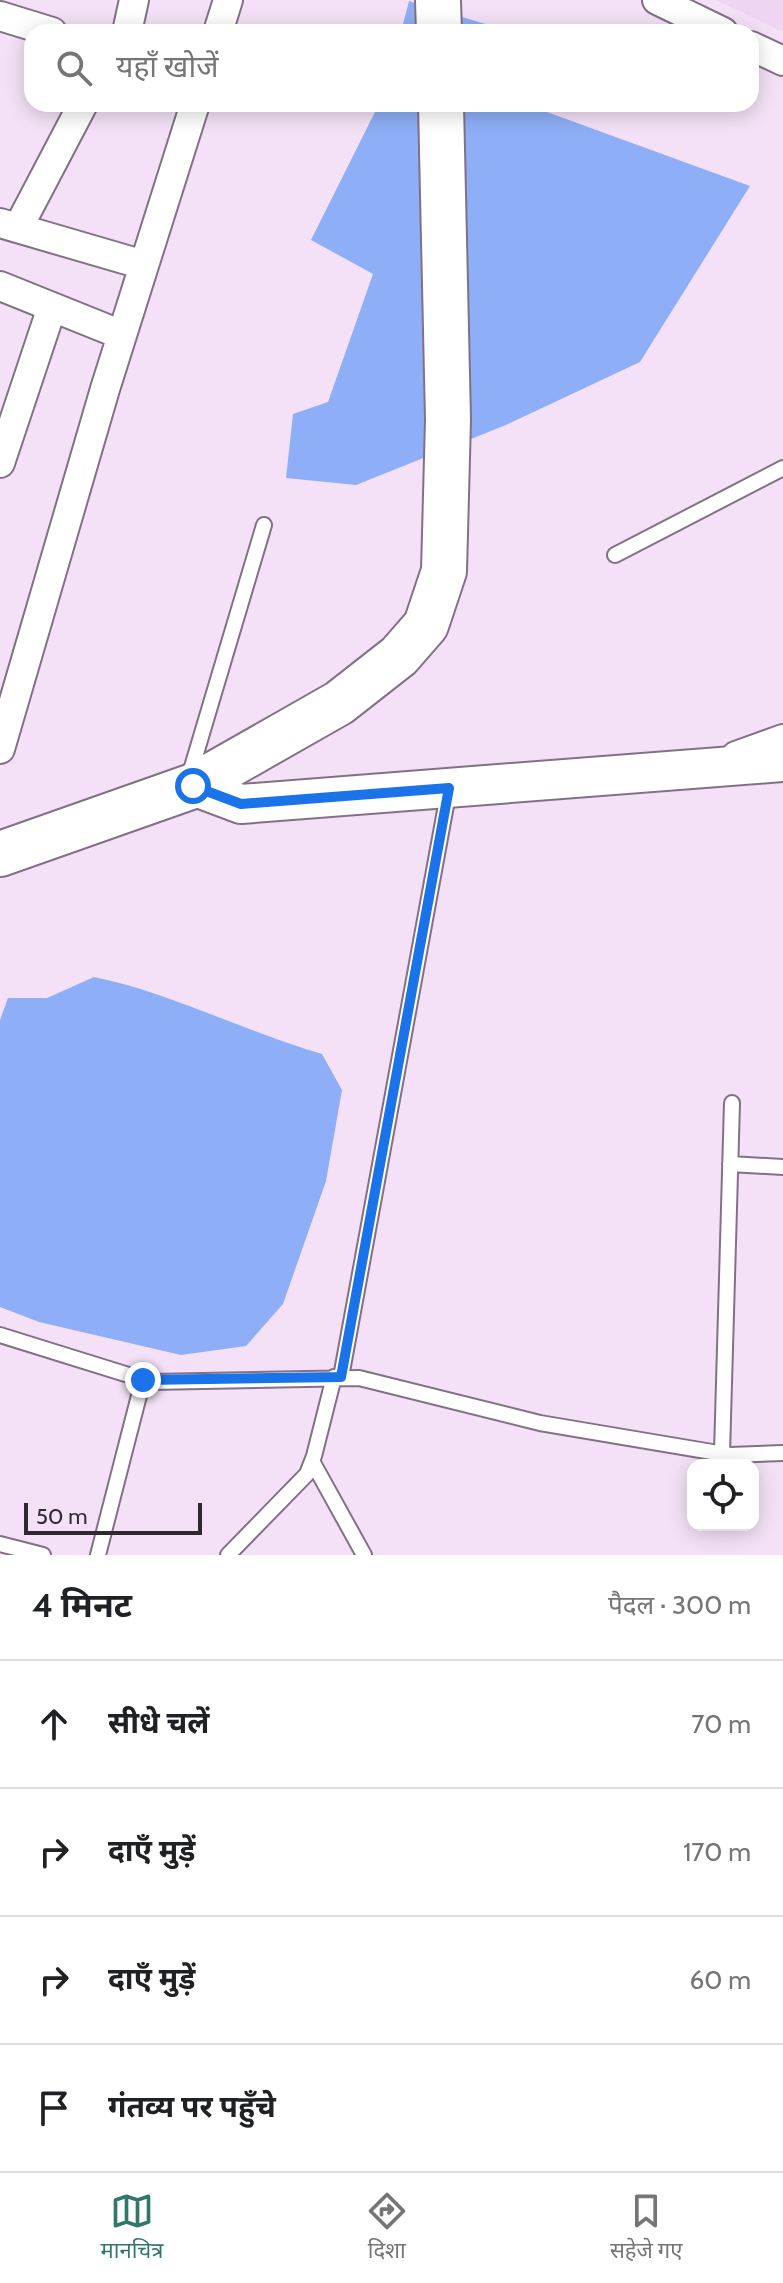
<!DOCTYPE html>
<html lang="hi">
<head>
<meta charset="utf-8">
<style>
	body { margin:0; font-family:Cabin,"Noto Sans Devanagari",sans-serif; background:#f6f6f6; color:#202124 }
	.controls { position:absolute; right:24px; bottom:24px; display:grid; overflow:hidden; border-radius:16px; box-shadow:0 4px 20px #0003 }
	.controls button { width:72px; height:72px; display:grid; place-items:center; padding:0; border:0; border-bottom:2px solid #e0e0e0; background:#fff; color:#202124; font:40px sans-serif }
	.scale { position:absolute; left:24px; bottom:20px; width:178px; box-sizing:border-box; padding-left:8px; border:4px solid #302932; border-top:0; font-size:22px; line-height:28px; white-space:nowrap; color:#302932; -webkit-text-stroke:6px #f4e1f7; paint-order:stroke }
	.stop { position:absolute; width:24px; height:24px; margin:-18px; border:6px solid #1a73e8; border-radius:50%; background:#fff }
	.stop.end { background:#1a73e8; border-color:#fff; box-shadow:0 2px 8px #0008 }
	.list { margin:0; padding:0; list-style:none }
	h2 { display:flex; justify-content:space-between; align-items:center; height:104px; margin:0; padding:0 32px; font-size:34px }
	h2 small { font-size:26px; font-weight:400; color:#757577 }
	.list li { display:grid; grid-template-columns:52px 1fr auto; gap:24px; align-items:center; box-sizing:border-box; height:128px; padding:0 32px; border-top:2px solid #e0e0e0 }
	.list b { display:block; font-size:30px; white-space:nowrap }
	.list em { font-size:26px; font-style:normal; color:#757577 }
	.icon { flex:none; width:44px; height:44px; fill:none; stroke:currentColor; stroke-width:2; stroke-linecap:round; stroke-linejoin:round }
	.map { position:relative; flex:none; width:783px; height:1555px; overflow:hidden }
	.search { position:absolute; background:#fff; box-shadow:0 4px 20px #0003; left:24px; right:24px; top:24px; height:88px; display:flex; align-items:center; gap:20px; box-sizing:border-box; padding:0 28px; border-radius:24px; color:#757577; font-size:30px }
	.sheet { height:616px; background:#fff }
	nav { display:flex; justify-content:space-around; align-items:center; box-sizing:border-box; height:112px; border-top:2px solid #e0e0e0; background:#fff; font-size:22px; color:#757577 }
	nav a { display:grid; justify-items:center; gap:4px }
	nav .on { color:#32776c }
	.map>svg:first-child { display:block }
</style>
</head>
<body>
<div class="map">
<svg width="783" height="1555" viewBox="0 0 783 1555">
	<rect width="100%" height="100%" fill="#f4e1f7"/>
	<path fill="#eed5f2" d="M716,0H783V32Z"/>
	<path fill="#8eaff7" d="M409,1L502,29V32H401Z
		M379,104H525L750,186L640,362L506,425L356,485L286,478L293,414L328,402L373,274L311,240Z
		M94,977C172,993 245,1032 322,1054L342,1090L326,1181L283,1304L246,1346L181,1355L39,1322L0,1307V1020L8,998H47Z"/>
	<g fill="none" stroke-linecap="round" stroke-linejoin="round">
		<defs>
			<path id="lane" d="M615,555L783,468
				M189,777L264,525
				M730,1164L783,1167
				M0,1335L151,1382L359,1378L540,1423L730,1455L783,1453
				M341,1377L449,789
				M722,1453L732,1103
				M312,1461L364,1555
				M0,1544L43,1555
				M98,1555L143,1380
				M228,1555L307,1474L314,1456L334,1377"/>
			<path id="street" d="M657,0L723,32
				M0,16L52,32
				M127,32L134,0
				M218,32L228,0
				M751,46L783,61
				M0,223L144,265
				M18,228L83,104
				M0,286L122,335
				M0,463L52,307
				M0,749L105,389L195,104
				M736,756L783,739"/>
			<path id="secondary" d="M193,786L241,804L783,762"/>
			<path id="highway" d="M438,0L439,32
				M0,854L193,786L339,703L399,656L426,625L444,571L448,420L441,104"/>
		</defs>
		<use href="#lane" stroke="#827185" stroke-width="18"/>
		<use href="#street" stroke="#827185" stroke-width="32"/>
		<use href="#secondary" stroke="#827185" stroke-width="42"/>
		<use href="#highway" stroke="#827185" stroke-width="48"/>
		<use href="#lane" stroke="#fff" stroke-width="14"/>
		<use href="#street" stroke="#fff" stroke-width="28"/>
		<use href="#secondary" stroke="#fff" stroke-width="38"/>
		<use href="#highway" stroke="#fff" stroke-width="44"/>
	</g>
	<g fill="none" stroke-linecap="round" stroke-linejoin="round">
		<path stroke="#1a73e8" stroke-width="10" d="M143,1380L341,1377L449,788L241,804L193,786"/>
	</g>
</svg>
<div class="controls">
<button><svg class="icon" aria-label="locate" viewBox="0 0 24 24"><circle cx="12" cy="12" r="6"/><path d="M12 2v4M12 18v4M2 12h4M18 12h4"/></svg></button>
</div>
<div class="scale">50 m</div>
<div class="stop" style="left:193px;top:786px"></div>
<div class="stop end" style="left:143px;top:1380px"></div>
<div class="search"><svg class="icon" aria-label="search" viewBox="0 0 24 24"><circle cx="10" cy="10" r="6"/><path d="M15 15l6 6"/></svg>यहाँ खोजें</div>
</div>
<section class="sheet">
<h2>4 मिनट<small>पैदल · 300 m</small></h2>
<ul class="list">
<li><svg class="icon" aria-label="ahead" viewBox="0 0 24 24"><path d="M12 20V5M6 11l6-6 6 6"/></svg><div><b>सीधे चलें</b></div><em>70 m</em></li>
<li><svg class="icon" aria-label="right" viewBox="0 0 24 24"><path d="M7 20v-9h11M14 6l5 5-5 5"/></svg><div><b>दाएँ मुड़ें</b></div><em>170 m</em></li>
<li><svg class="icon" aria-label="right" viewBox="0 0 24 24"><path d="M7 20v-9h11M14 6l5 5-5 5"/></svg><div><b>दाएँ मुड़ें</b></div><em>60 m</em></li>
<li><svg class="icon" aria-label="arrive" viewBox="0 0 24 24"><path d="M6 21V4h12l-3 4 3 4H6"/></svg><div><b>गंतव्य पर पहुँचे</b></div></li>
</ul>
</section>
<nav>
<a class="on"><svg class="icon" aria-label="map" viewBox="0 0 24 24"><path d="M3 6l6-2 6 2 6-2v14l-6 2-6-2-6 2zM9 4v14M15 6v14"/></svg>मानचित्र</a>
<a><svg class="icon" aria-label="directions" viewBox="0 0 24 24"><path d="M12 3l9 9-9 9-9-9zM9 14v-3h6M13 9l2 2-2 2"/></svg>दिशा</a>
<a><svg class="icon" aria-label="saved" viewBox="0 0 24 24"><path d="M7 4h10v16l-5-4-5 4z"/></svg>सहेजे गए</a>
</nav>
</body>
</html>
